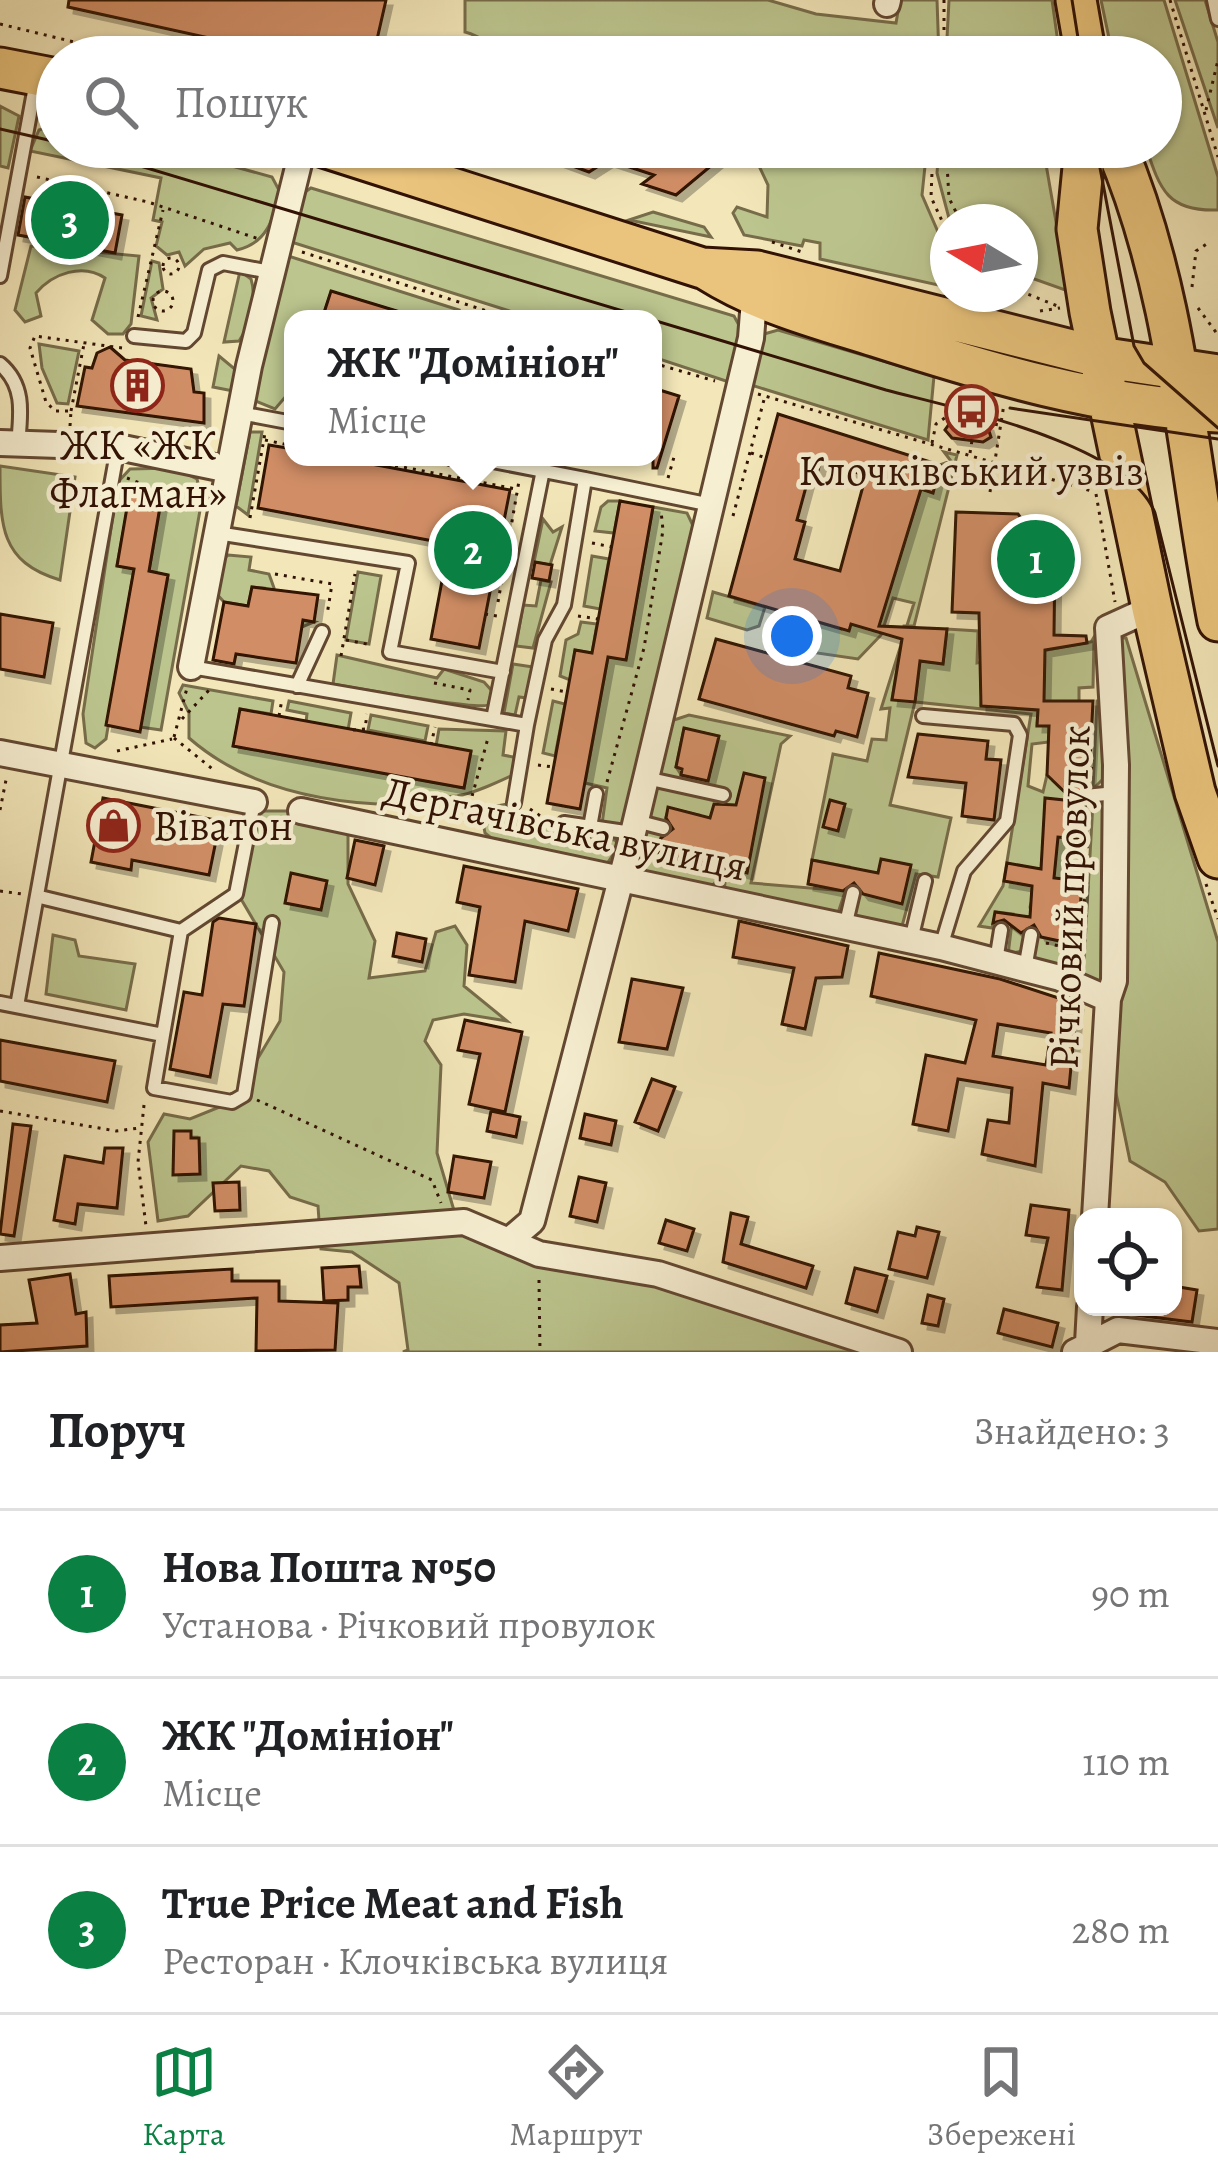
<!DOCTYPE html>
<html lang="uk">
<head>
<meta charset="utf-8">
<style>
	body { margin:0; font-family:Alegreya,serif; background:#f2f2f2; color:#202124 }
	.controls { position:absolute; right:36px; bottom:36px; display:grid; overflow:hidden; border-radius:24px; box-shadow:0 3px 9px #0004 }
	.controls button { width:108px; height:108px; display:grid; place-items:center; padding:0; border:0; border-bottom:3px solid #e0e0e0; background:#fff; color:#202124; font:60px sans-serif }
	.compass { position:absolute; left:930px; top:204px; width:108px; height:108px; border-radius:50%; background:#fff; box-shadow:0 3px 9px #0004; rotate:280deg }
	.you { position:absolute; left:792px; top:636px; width:42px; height:42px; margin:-30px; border:9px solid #fff; border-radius:50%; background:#1a73e8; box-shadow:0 0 0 18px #1a73e833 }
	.badge { display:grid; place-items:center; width:78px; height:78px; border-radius:50%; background:#0b8043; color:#fff; font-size:39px; font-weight:700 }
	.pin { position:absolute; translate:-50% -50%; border:6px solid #fff; box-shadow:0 3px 12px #0006 }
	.popup { position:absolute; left:284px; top:310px; width:378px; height:156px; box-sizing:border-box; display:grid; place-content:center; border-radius:24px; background:#fff; filter:drop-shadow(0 3px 9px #0005); font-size:39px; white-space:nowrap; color:#757577 }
	.popup b { font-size:45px; color:#202124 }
	.popup::after { content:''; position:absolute; left:50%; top:100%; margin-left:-24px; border:24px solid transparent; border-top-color:#fff }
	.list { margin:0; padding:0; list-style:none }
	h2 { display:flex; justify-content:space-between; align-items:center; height:156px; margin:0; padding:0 48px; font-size:51px }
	h2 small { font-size:39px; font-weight:400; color:#757577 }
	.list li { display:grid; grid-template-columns:78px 1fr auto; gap:36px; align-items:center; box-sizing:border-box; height:168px; padding:0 48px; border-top:3px solid #e0e0e0 }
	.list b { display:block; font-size:45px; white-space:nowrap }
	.list p { margin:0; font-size:39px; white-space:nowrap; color:#757577 }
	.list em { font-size:39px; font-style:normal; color:#757577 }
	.icon { flex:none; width:66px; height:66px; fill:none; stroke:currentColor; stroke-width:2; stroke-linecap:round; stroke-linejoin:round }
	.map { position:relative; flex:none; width:1218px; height:1352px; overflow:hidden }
	.search { position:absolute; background:#fff; box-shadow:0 3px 9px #0004; left:36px; right:36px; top:36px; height:132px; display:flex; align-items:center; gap:30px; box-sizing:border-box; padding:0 42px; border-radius:66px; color:#757577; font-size:45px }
	.sheet { height:660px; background:#fff }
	nav { display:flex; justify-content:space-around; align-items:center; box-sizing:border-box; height:168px; border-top:3px solid #e0e0e0; background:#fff; font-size:33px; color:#757577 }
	nav a { display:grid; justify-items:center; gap:6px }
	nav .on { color:#0b8043 }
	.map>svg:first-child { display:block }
</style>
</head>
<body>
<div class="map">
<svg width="1218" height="1352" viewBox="0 0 1218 1352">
	<defs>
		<filter id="shadow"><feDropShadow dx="6" dy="6" stdDeviation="0" flood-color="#0004"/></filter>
	</defs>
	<rect width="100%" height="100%" fill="#f3e7b9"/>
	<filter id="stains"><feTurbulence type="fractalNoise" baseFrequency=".00167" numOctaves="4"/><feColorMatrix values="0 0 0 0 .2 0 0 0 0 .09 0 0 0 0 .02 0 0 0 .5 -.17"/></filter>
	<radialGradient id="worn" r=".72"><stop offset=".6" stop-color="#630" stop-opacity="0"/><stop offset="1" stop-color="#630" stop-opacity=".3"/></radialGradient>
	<path fill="#bcc58e" stroke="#776c49" stroke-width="3" fill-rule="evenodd" d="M465,0H768L816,14L896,23L900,0H937L939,57H628C592,44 553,67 516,57C498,52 485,37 465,32Z
		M949,0H1052L1060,57H946Z
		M1101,0H1164L1218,177V210C1168,212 1160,190 1146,147H1161V57H1113Z
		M1175,0H1205L1218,42V128Z
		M0,106L19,116L8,168L0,166Z
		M57,124V147H163L272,177L280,192C273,220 267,243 237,250L230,243L204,249L185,266L179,252L167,255L156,246L162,222L153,220L161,178L30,151L39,130Z
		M750,147H927L922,195L948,255L947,287L820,259V243L804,240L802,246L744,235L733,213L737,207L767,217L768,185Z
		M939,147H1043L1068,291L1020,274V222H950L937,173Z
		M311,188L734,316L741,329L729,382L653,357V319H535L285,240L302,194Z
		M653,212L704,227L711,237L629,220Z
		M31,246L139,256L131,324L123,334H108L92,320L105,278C83,263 53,273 36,293L41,316L25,322L15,310Z
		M282,254L459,310L456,319H423L331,292L322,319H293V388L275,409L253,400Z
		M152,261L159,263L163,289L151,298L157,320L141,316Z
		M240,271L251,279C257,297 250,325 239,341L224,342Z
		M778,330L934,376L928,440L751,385L764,334Z
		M39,344L79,351L68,404L57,403L42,368Z
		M219,356L236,370L233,391L213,387Z
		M250,432H262L248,515L236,506Z
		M944,452L957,455L914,626H904L892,699L915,701L920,661L943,663L947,629L978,631L977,663L1091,642L1094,637L1093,687L1079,688V701L1062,711L983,675L981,705L1038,710L1037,725L1049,726V742L1032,744L1028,786L1043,792L1047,775L1087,780L1081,881L1038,877L1030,907L1036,936L1078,945L1075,974L1038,964L1024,950L1008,955L1013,914L996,912L992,928L979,926L1003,886L1031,714L915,702L890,805L951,818L938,877L916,874L901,930L851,918L853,893L845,892L838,913L724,890L727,869L747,872L755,827L721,838L713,877L718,879L707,892L635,874L642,829L662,834L658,852L688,859L699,815L669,808L664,823L645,818L653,787L672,780L660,773L668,722L689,715L790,736L781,744L751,883L845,891L849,867L812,860L833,754L867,761L872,739L886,740L890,708L881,709L914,603L893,598L881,635L858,659L817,653L811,635L815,621L841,629L845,618L876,631L921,489L933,492L940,465L951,461ZM684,729L718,736L708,781L682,776L676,767Z
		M0,466L75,477L60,580C0,562 0,526 0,466Z
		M174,468L197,479L202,499L161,730L140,727L168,576L149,571L162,496L131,490L117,565L134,569L106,739L95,748L86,743L83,714L118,482L130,469Z
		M608,501H620L614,533L595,531L601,507Z
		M653,507L687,513L696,532L626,828L602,824L607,788L585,783L608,657L626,659Z
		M543,519L553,532L562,527L550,565L534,562Z
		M228,555L251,557L249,570L269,574L274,588L270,615L314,622L302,627L266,621L252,649L264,588L252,587L248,606L224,602L215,592L222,560Z
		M592,556L609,559L600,609L584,606Z
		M358,572L381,576L369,644L346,640Z
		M541,580L551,582L533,648L516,646L523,605L536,606Z
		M713,592L765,607L759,626L747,630L707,618Z
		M581,622L597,624L592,653L575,650L570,680L560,676L566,640L578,634Z
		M1113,638H1126L1218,942V1229L1199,1231L1165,1182L1130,1161L1109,1059Z
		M337,655L437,678L444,669L484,682L492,691L488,705C478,710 356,688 333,684Z
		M513,664L533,667L527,698L519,697L515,715L504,713Z
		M183,685L273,701L271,714L240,709L234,746L464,788L471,752L436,746L439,729L506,731L503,755L518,758L513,775C496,783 475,793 457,796C434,799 428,787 402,805C326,804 247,789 189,738V713L179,693Z
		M1102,700L1105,777L1093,789L1097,701Z
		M289,701L351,713L348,730L306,722L307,714L287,710Z
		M553,701L565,704L555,756L543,753Z
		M371,715L428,726L425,741L368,730Z
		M1093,802L1107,807L1104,986L1083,979Z
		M507,804L537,821L562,825V835L615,840L619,846L604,868L496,842L485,833L482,817L492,807Z
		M260,811H301L348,828V884L375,941L369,978L425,971L436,932L455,926L467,945L464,986L507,1021L464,1014L433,1020L425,1041L441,1065L437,1153L458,1224L904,1352H403L408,1350L399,1283L352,1252L321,1249L318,1206L290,1197L269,1171L241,1166L188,1216L158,1221L148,1142L164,1114L190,1119L232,1102L280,1021L284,972L231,882L241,835Z
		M53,935L75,940L79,956L135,964L126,1010L46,994Z"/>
	<path fill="#d18e66" stroke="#321204" stroke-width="3" fill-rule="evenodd" filter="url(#shadow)" d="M69,0H386L373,57H296L68,7Z
		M521,147H702L724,155L676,195L642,184L654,175L608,160L589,172Z
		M25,197L122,215L115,253L18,235Z
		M331,291L410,315L409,319H322Z
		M110,347L125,360L191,369L194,392L204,393V423L77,406L85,367L92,368L97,353Z
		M653,388L679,396L657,468H653Z
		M778,414L940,465L933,493L921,489L879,626L947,629L943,664L920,661L915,702L892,700L902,639L851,624L849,631L729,596ZM820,463L866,475L840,571L795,559L805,522L797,520L810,472L817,474Z
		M952,420L987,425L991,437L983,442L952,438L945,430Z
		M269,445L293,449V457H334L510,490L479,648L431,639L449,544L258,508Z
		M130,490L162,495L149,571L168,575L140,732L106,725L134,569L117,566Z
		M620,501L653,507L626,660L608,657L580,809L547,803L575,650L592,653Z
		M956,512L1018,514L1028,528H1035L1055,555L1054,635L1086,636L1087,643L1045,650L1044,701H1093L1089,780L1076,796L1083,806L1081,839L1058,837L1054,878L1082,881L1078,945L1041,937L1034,925L1021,933L1004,920L993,923L995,912L1030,917L1032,886L1004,881L1007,863L1041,869L1045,798L1074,801L1047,775L1049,726H1037L1038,710L981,706L979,613L952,612Z
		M535,562L552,565L549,581L532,578Z
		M252,587L318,595L314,622L303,620L296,663L236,654L234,664L213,660L224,602L248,606Z
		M0,614L53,623L44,677L0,669Z
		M716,639L851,676L848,688L868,693L857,737L836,731L834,736L699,699Z
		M240,709L471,751L464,788L233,746Z
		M684,728L719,736L708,781L681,775L682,769L676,767Z
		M918,734L988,741L986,759L1001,760L994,820L962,816L966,783L908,777Z
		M744,773L765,778L747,873L657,852L661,838L673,829L666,818L668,807L710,818L714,804L736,805Z
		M103,798L220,821L209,875L132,860L131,870L91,862Z
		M830,800L845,804L838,831L823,827Z
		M355,840L384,846L375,885L347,878Z
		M881,859L911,865L902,904L863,894L854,883L843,891L808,884L812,860L878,873Z
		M464,866L578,889L568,931L525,921L515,982L469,975L480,907L457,902Z
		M291,873L327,881L321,910L285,903Z
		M219,918L256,924L244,1006L223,1004L210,1077L170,1069L184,992L202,995L213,922Z
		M739,921L848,946L842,977L816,978L805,1029L782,1024L794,968L733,957Z
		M397,933L426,939L422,962L393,956Z
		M879,953L1000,979L1077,1004L1069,1088L1043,1083L1035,1166L982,1154L988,1120L1009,1123L1012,1088L958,1079L948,1131L913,1124L926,1055L965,1063L976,1020L871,996ZM998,1024L1051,1033L1046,1065L993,1056Z
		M632,979L683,988L667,1049L619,1042Z
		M465,1020L522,1032L505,1112L469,1104L480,1054L458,1050Z
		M0,1040L115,1061L107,1102L0,1081Z
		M652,1079L675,1087L658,1131L635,1122Z
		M491,1111L520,1117L516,1137L487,1131Z
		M585,1114L616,1121L611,1145L580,1138Z
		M13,1124L31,1126L14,1236L0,1234Z
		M174,1131H191V1138H199L200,1174L173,1175Z
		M105,1148H123L117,1208L78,1204L75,1224L54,1220L65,1156L103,1163Z
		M454,1156L491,1162L484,1198L448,1192Z
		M579,1177L606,1183L597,1222L570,1216Z
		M239,1182L240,1210L215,1211L213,1183Z
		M1031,1205L1069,1210L1062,1290L1037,1287L1048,1238L1026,1235Z
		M731,1213L748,1217L741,1244L813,1266L806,1288L723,1262Z
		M666,1220L694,1229L687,1251L659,1243Z
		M917,1227L939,1232L927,1278L889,1269L898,1232L915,1236Z
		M359,1266L361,1287H348V1300L324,1301L322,1268Z
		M855,1268L887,1276L877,1312L846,1303Z
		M232,1269V1281H279V1301L338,1303L335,1350L256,1351L257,1298L111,1307L109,1276Z
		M70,1274L76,1314L86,1312L87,1346L0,1352V1325L37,1323L29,1280Z
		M1173,1286L1197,1290L1192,1322L1127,1314V1307H1173Z
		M928,1295L944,1299L938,1326L922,1323Z
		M1004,1309L1058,1323L1052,1347L998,1333Z"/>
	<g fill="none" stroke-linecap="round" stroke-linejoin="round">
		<defs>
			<path id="service" d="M1214,0L1218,19
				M0,276L36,81
				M134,336L186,341L194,333L209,270L223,263L270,272
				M0,364C25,385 21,413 18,444
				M240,413L293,423
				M472,457L585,479
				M217,533L408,563L390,652L503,672
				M191,667L527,725L545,640L564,605L585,479L711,505
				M297,686L322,632
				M923,716L1014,724L1020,735L1007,821L964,871L941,947
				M493,719L543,470
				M646,778L723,795
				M1086,796L1115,793
				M514,803L527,725
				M636,821L663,828
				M564,823L632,833
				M590,827L596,794
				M40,897L181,931L236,894L254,802
				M845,927L853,893
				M911,940L925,881
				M996,961L1001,930
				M1025,969L1031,935
				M0,1003L163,1035L181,931
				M17,1006L118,447
				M163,1035L154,1088L232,1102L244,1095L272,923"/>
			<path id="minor" d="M887,4L888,0
				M0,443L118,447L229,470
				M191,667L249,366L303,147
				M0,753L254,802
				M301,811L941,947L1060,978L1108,999
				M1095,1217L1108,999L1114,981L1116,765L1108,628L1152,608
				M512,1238L532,1221L633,833L751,338L755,287
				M0,1258L464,1222L539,1254L658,1274L899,1352
				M1088,1343L1090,1307
				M1075,1352L1118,1330L1218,1342"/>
			<path id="primary" d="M1076,0L1086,57
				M0,68L57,79
				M324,147L702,268L757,271L1099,357L1218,375
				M1085,147L1077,229L1090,312L1152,608L1195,792L1218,858
				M1116,147C1180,297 1187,462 1218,621
				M707,270C761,304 817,318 877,337C989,373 1100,406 1218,412"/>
		</defs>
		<use href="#service" stroke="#624731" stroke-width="18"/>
		<use href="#minor" stroke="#624731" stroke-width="30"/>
		<use href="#primary" stroke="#321204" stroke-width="45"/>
		<path stroke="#321204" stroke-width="3" stroke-dasharray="3 6" stroke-linecap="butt" d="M1170,0L1218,157
			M0,24L136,57
			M944,57V0
			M1206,110L1218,60
			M933,147L931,197L948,234
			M946,147L949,198L961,222
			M37,177L148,202L259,239
			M772,242L802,252
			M302,252L512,319
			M163 266a8 8 0 1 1 16 0a8 8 0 1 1-16 0Z
			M1192,287L1196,251L1208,243
			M1020,291L1060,307
			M153 301a10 10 0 1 1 20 0a10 10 0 1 1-20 0Z
			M997,294L1006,301
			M1198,308L1218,335
			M1040,311L1060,308
			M138,317L163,210
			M653,363L715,381
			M758,394L1095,492
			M71,411L84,344
			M70,426L71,411H55L46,402L30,348L35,336L122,348
			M265,440L293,446
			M932,443L936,424L946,417L1000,425
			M751,453L766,458
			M970,453L975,421
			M351,457L516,489
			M412,457L457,467
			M127,478L201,507
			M668,478L674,457
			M990,492L1004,404
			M1096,494L1115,602
			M733,516L765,396
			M250,518L265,433
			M592,543L612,547
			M275,574L332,584L327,615
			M498,602L519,481
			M485,614L497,616
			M578,616L598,619
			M346,640L372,645
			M341,656L355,574
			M434,683L470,690L468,700
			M551,689L567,692
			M279,716L282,699
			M182,719L212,687
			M353,730L365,729L367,714
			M174,737L187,688
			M174,738L215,771
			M431,745L435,727
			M117,751L172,739
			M538,765L553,767
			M1091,779L1092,759
			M607,782L644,648L663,530L661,511
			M530,809L546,820
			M0,810L6,780
			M465,822L488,738
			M485,824L501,812
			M523,836L526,816
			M1206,884L1218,919
			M0,891L22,894
			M1046,943L1082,951
			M1081,965L1089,813
			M257,1100L432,1180L441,1203
			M144,1105L138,1162L146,1226
			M0,1111L116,1131L140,1128
			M539,1280L540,1352"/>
		<use href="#service" stroke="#f7efd2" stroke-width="12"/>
		<use href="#minor" stroke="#f7efd2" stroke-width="24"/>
		<use href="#primary" stroke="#eac47c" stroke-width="39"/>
		<path stroke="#321204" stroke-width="3" d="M1072,0L1081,57
			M0,129L57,142
			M77,147L886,390C953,408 1128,443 1155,513L1218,766
			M1096,147L1134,346L1144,363L1218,428
			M1010,408L1218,439"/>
	</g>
	<defs>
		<symbol id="building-ring" viewBox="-11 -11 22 22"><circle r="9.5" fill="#f7efd2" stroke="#8f2418" stroke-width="1.5"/><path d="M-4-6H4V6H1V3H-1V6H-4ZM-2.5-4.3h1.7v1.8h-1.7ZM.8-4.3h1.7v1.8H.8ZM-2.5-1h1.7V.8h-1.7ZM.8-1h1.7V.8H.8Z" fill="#8f2418"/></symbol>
		<symbol id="bus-ring" viewBox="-11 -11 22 22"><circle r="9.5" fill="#f7efd2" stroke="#8f2418" stroke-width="1.5"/><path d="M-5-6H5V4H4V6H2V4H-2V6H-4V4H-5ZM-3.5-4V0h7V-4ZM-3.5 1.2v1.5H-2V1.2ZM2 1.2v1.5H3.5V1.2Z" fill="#8f2418"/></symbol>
		<symbol id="shop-ring" viewBox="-11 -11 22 22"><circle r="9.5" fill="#f7efd2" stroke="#8f2418" stroke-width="1.5"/><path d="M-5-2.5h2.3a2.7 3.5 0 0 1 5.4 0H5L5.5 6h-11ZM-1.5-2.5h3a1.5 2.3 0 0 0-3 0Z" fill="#8f2418"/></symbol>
	</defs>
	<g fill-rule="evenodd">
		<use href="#building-ring" x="108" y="356" width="59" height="59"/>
		<use href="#bus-ring" x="942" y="382" width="59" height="59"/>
		<use href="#shop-ring" x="84" y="796" width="59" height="59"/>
	</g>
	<g text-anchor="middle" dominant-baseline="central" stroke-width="9" stroke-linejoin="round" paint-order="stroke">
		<g font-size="42" fill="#321204" stroke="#f7efd2">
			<text x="138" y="444">ЖК «ЖК<tspan x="138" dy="48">Флагман»</tspan></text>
			<text x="971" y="470">Клочківський узвіз</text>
			<text x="153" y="825" text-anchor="start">Віватон</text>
		</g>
		<g font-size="42" fill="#321204" stroke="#f7efd2">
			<text transform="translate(565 828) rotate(12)">Дергачівська вулиця</text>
			<text transform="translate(1069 897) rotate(-88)">Річковий провулок</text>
		</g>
	</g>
	<rect width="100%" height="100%" filter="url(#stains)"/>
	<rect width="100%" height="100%" fill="url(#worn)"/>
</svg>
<div class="controls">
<button><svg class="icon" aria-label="locate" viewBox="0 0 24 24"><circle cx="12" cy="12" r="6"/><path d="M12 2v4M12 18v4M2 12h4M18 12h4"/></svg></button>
</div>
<svg class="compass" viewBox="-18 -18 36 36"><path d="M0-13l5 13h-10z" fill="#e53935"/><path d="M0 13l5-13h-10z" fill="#757577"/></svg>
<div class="you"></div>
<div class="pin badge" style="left:1036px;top:559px">1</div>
<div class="pin badge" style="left:473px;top:550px">2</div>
<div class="popup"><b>ЖК &quot;Домініон&quot;</b>Місце</div>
<div class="pin badge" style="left:70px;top:220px">3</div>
<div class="search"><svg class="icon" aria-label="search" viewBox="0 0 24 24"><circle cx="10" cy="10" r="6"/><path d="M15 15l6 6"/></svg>Пошук</div>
</div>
<section class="sheet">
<h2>Поруч<small>Знайдено: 3</small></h2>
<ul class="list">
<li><span class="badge">1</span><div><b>Нова Пошта №50</b><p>Установа · Річковий провулок</p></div><em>90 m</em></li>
<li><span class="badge">2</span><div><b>ЖК &quot;Домініон&quot;</b><p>Місце</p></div><em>110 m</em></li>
<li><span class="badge">3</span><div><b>True Price Meat and Fish</b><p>Ресторан · Клочківська вулиця</p></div><em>280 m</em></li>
</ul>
</section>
<nav>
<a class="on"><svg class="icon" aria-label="map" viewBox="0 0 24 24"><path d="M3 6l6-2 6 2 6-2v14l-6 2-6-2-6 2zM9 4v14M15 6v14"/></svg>Карта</a>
<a><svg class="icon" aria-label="directions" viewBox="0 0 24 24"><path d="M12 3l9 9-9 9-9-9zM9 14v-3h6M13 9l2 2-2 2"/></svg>Маршрут</a>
<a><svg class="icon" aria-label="saved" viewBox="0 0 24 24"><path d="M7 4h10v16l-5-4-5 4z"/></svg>Збережені</a>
</nav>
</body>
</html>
